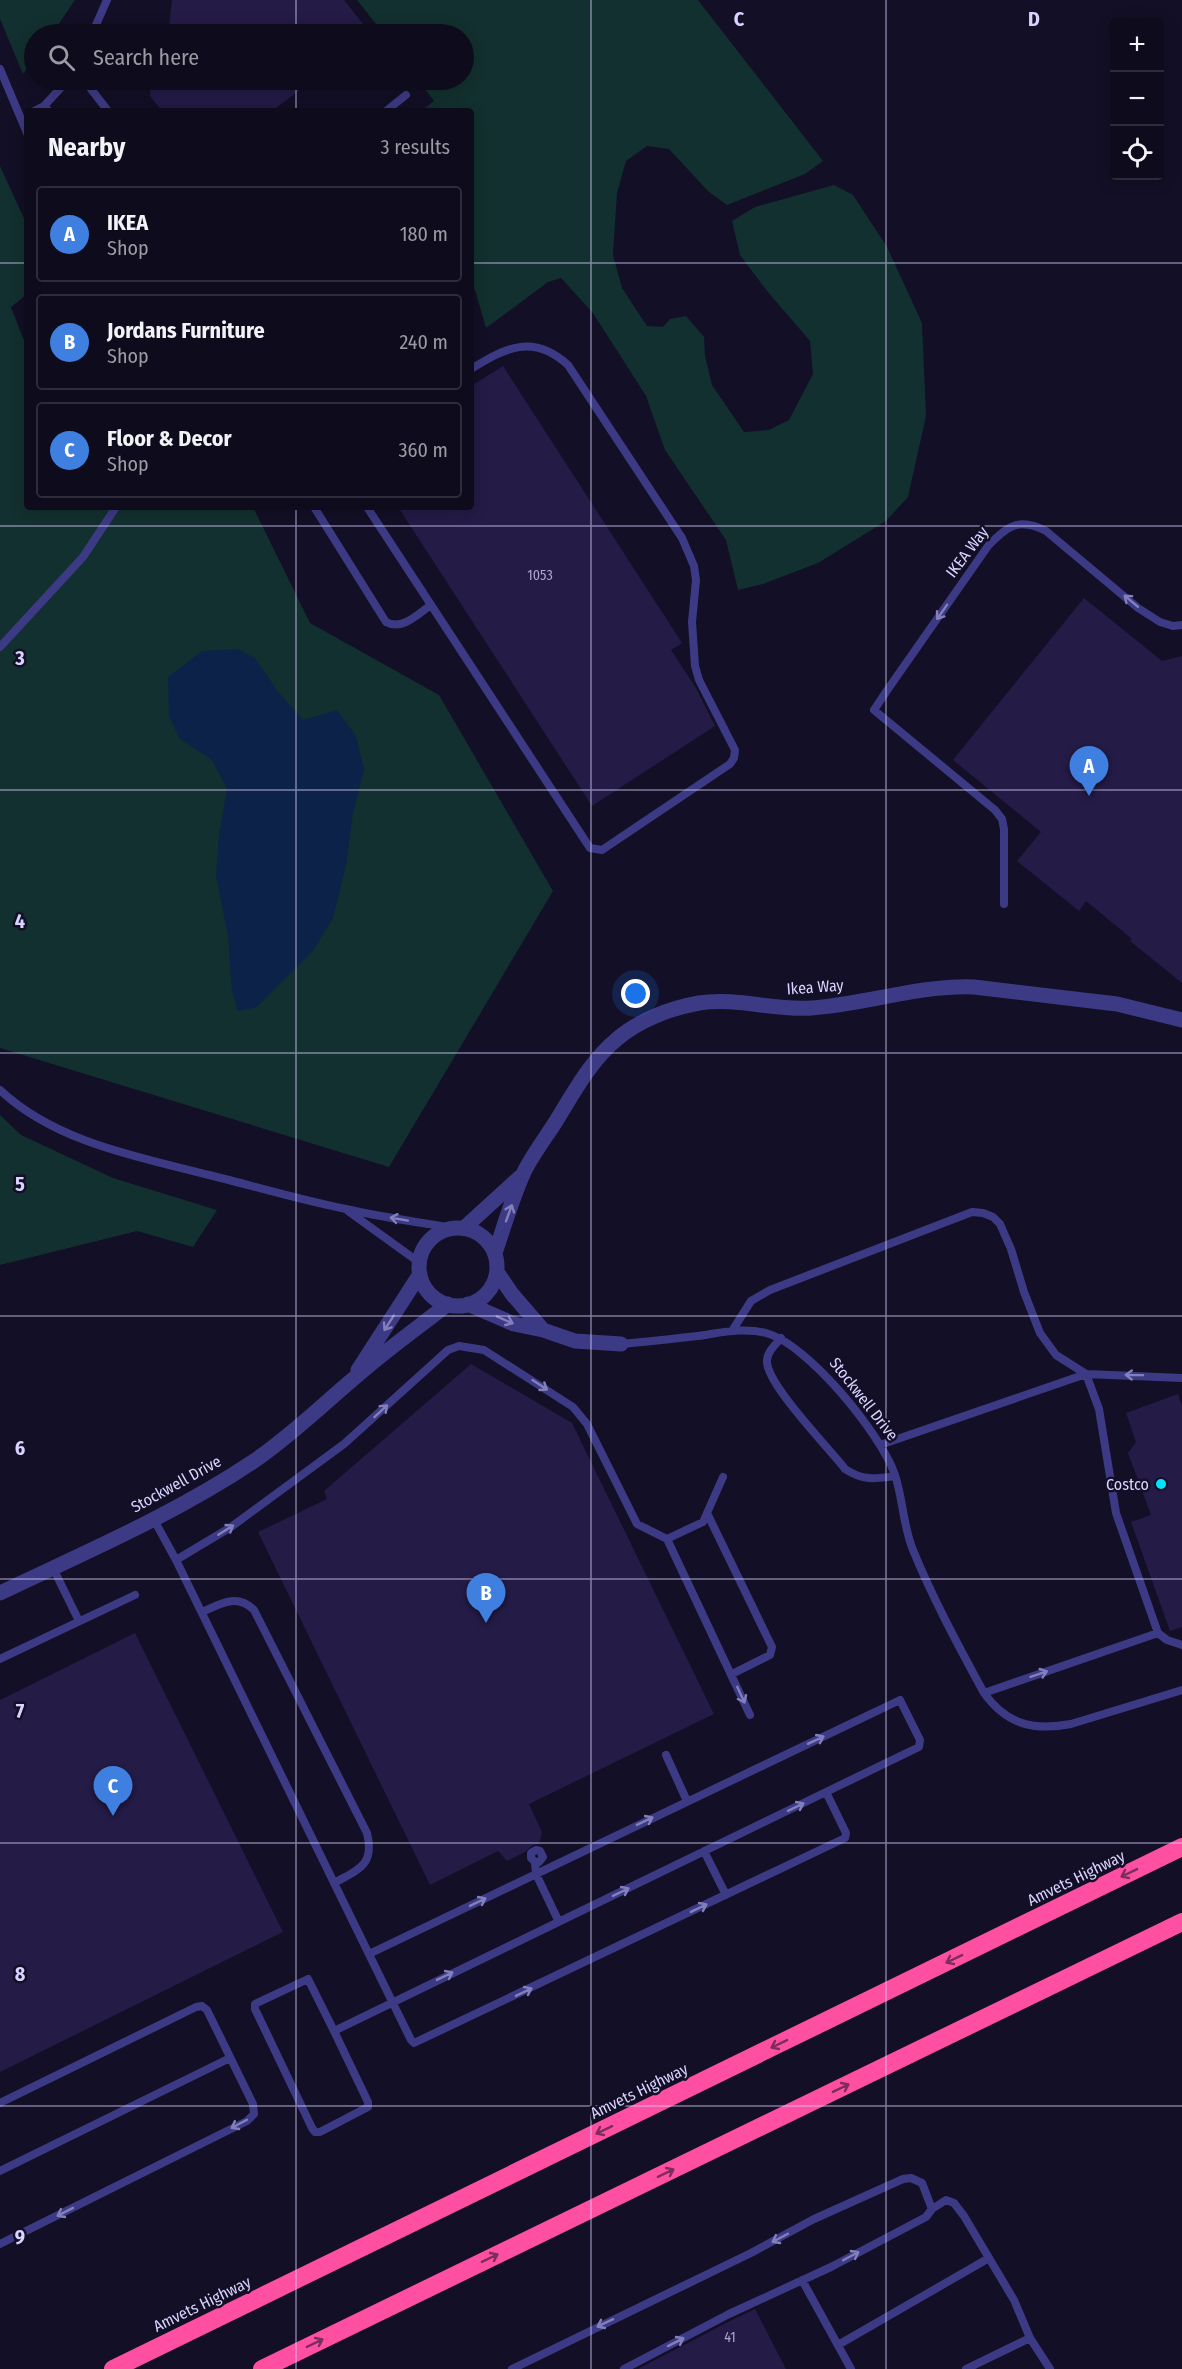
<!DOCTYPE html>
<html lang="en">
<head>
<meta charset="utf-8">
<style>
	body { margin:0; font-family:"Fira Sans Condensed",sans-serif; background:#1c1929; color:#f1f3f6 }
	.controls { position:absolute; right:18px; top:18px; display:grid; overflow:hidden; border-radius:6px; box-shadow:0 3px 15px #0003 }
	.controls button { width:54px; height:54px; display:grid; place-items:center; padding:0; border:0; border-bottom:2px solid #2e2b3b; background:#0e0b1c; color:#f1f3f6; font:30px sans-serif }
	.you { position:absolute; left:636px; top:994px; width:21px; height:21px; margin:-15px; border:4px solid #fff; border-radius:50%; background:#1a73e8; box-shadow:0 0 0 9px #1a73e833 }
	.badge { display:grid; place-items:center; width:39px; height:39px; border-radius:50%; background:#db2777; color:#fff; font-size:20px; font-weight:700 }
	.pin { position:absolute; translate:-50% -50px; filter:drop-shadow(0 2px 3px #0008) }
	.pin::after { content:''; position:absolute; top:32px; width:21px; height:18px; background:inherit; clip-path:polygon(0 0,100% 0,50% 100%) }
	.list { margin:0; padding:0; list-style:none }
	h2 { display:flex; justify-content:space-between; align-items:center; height:78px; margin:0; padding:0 24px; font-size:26px }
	h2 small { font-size:20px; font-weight:400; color:#9b9ba3 }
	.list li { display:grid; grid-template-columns:39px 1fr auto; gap:18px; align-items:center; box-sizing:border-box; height:96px; margin:0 12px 12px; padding:0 12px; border:2px solid #2e2b3b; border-radius:6px }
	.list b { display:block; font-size:22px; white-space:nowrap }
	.list p { margin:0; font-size:20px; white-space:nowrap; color:#9b9ba3 }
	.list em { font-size:20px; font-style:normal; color:#9b9ba3 }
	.icon { flex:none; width:33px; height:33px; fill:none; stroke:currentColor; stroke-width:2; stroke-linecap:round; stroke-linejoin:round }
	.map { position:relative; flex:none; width:1182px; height:2369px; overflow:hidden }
	.search { position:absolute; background:#0e0b1c; box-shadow:0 3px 15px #0003; left:24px; top:24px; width:450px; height:66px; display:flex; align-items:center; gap:15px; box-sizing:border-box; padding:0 21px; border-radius:33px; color:#9b9ba3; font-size:22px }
	.panel { position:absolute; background:#0e0b1c; box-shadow:0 3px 15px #0003; left:24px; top:108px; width:450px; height:402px; border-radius:6px }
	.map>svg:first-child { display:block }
</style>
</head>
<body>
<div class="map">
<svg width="1182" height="2369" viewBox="0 0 1182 2369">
	<rect width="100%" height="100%" fill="#130f26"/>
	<path fill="#12302f" d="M0,0H75L52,34H34V59L23,74L0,19Z
		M357,0H698L823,161L805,174L727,205L708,191L669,149L647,146L626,161L617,193L613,255L622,288L647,326L663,327L670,319L686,316L704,337L705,356L712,385L744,432L769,430L789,420L813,374L810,341L767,291L740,255L732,221L755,207L834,185L853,195L887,247L922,323L926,416L908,497L886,521L818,563L763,584L738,590L726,540L665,450L646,396L593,313L561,278L548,282L486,328L475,290L471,286V111H421L434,101L418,80H464V34H384Z
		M0,166L27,225V294L11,307L27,348V507H253L310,623L439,695L553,891L389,1167L0,1048Z
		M0,1115L21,1135L113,1178L217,1210L193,1247L137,1231L0,1265Z"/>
	<path fill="#0c2248" d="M237,649L255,658L279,693L303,720L337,710L356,736L364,769L353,813L346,865L333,918L312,952L257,1007L238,1011L232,991L228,936L216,876L219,835L227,789L212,760L180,739L169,716L168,677L202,651Z"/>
	<path fill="#241b47" d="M172,0H344L371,34H168Z
		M151,80H313L272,111H162L150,96Z
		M503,366L682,643L671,650L696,688L715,726L592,806L398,507H471V386Z
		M1084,598L1162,661L1182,656V983L1130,941L1132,939L1086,901L1079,911L1017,861L1041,832L953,760Z
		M471,1364L572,1423L714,1714L529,1804L542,1832L539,1844L533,1845L525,1852L507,1861L498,1851L430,1885L258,1532L327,1499L324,1491Z
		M1178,1394L1182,1406V1627L1170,1631L1131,1522L1151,1515L1128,1453L1136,1442L1126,1413Z
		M135,1633L283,1932L0,2072V1700Z
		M755,2309L786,2369H638L732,2320Z"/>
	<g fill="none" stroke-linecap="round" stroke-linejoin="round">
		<path stroke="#3d3a85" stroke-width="8" d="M92,34L107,0
			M0,69L27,133
			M84,80L108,111
			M44,106L68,80
			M34,111L44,106L49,111
			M386,111L406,95
			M314,507L386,622C402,631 418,614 431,605
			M367,507L590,848L602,850L730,764L734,758L735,750L699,680L695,666L692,622L696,580L694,566L682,538L568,365C533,333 505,348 471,369
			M0,647L83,557L116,507
			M1004,904V829L1002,819L995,810L874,710L888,689L988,546C1007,526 1019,517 1046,531L1138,608L1160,622L1173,626L1182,625
			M0,1090C55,1142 138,1157 209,1175C254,1186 300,1200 346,1209C381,1217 417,1222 453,1228
			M348,1211L420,1263
			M732,1331L751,1301L770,1290L972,1212L983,1213L993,1217L1000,1224L1011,1249L1024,1292L1040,1333L1056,1355L1086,1374L1099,1409L1116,1513L1158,1633L1167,1640L1182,1645
			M781,1338C775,1345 767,1352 767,1361C766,1384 829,1448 845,1469C863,1481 875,1479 895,1476
			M621,1344C647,1342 672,1339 698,1336C720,1333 743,1327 766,1333C808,1344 881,1434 895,1475C903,1499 903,1526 913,1550C933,1599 959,1647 984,1693C1007,1725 1034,1731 1071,1724L1182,1690
			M880,1445L1086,1374L1182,1378
			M723,1477L703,1522L667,1539L750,1715
			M707,1513L772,1647L770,1655L732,1674
			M153,1518L176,1560L219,1648L411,2040L414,2043L845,1838L846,1833L826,1792L919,1747L920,1740L900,1700L369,1954
			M176,1560L231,1527L344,1444L448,1350L459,1346L484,1350L573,1407L587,1424L637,1524L667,1539
			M53,1568L79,1621
			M202,1612C220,1604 237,1593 254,1610L367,1833C375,1865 358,1870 334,1883
			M0,1659L135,1595
			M984,1693L1158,1633
			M666,1755L687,1801
			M704,1851L726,1895
			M535,1862H539L543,1857L540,1851L536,1850L531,1853V1858L535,1862L536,1874L559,1922
			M334,2031L308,1979L255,2004V2009L312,2128L315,2132H320L368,2107V2102L334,2031L826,1792
			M0,2103L196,2007L202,2006L207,2010L253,2104L254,2114L247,2121L0,2244
			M0,2171L230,2058
			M932,2209L946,2200L954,2203L964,2216L1014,2300L1030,2338L966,2369
			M802,2280L851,2369
			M1030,2338L1050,2369
			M838,2345L989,2258
			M512,2369L751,2253L814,2219L903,2179L911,2178L922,2183L932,2209L926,2217L831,2267L729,2314L624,2369"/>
		<path stroke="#3d3a85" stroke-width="15" d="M464,1228L520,1177
			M419 1267a39 39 0 1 1 78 0a39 39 0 1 1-78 0Z
			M495,1253C504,1227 512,1198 524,1172C532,1156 543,1141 553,1126C572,1096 589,1062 617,1039C639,1020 671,1008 699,1003C737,997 775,1011 812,1008C867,1004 919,985 974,987L1117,1004L1182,1020
			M497,1272L512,1294L543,1330
			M468,1304L514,1324L543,1330L575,1341L621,1344
			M358,1370L420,1274
			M0,1593C86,1552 175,1514 254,1461C289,1437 319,1408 352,1380C382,1353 416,1329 448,1304"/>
		<path stroke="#ff4fa3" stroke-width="18" d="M113,2369L1182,1847
			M262,2369L1182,1922"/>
	</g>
	<defs><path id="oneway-shaft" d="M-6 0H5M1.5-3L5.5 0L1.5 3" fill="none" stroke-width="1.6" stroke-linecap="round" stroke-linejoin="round" transform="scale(1.5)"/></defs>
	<g stroke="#837fbc">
		<use href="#oneway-shaft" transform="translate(1131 601) rotate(-140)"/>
		<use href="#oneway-shaft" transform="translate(942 612) rotate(125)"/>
		<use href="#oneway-shaft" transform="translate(509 1213) rotate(-70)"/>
		<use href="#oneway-shaft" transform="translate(399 1219) rotate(-170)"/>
		<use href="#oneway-shaft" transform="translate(505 1320) rotate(24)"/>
		<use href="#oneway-shaft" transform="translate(389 1323) rotate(123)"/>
		<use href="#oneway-shaft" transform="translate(1134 1375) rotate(-179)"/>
		<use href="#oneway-shaft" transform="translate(540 1385) rotate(33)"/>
		<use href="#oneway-shaft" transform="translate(381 1411) rotate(-43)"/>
		<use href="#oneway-shaft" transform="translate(226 1530) rotate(-32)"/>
		<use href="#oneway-shaft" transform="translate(1039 1674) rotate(-19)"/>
		<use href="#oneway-shaft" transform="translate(741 1695) rotate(65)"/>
		<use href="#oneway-shaft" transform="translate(816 1740) rotate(-25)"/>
		<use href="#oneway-shaft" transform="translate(796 1807) rotate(-26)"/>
		<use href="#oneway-shaft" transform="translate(645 1821) rotate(-26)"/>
		<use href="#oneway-shaft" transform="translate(621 1892) rotate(-26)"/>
		<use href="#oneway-shaft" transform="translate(478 1902) rotate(-26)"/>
		<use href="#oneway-shaft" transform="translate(699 1908) rotate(-26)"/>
		<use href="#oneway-shaft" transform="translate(445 1976) rotate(-26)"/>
		<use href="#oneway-shaft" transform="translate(524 1992) rotate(-26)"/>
		<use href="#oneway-shaft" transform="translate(239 2124) rotate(152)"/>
		<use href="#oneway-shaft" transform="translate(65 2212) rotate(153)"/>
		<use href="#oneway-shaft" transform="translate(780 2238) rotate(152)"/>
		<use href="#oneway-shaft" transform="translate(851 2256) rotate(-28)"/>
		<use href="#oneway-shaft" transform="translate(605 2323) rotate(155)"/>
		<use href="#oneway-shaft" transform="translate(676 2342) rotate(-27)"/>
	</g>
	<g stroke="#7d2c5e">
		<use href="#oneway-shaft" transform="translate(1129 1873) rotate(154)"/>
		<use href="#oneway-shaft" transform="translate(954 1959) rotate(154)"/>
		<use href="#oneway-shaft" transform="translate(779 2044) rotate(154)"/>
		<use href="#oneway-shaft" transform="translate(841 2088) rotate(-26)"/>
		<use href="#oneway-shaft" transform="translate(604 2130) rotate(154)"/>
		<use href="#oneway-shaft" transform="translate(666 2173) rotate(-26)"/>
		<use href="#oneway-shaft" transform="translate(490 2258) rotate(-26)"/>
		<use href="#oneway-shaft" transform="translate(315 2343) rotate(-26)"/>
	</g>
	<path fill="none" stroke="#d9d4ff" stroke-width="1.5" stroke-opacity="0.55" d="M296,0V34M591,0V2369M886,0V2369M296,80V111M0,263H27M471,263H1182M296,507V2369M0,526H1182M0,790H1182M0,1053H1182M0,1316H1182M0,1579H1182M0,1843H1182M0,2106H1182"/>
	<circle fill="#00e5ff" stroke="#130f26" stroke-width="2" cx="1161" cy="1484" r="6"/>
	<g text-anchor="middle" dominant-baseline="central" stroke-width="5" stroke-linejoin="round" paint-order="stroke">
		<g font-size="14" fill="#aca6d1">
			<text x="540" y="575">1053</text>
			<text x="730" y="2337">41</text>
		</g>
		<g font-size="16" fill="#d9d4ff" stroke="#130f26">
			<text transform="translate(967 552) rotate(-53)">IKEA Way</text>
			<text transform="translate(815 987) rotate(-4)">Ikea Way</text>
			<text transform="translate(864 1399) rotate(52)">Stockwell Drive</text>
			<text transform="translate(176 1484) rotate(-29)">Stockwell Drive</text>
			<text transform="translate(1076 1878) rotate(-26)">Amvets Highway</text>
			<text transform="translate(639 2091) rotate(-26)">Amvets Highway</text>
			<text transform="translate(202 2304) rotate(-26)">Amvets Highway</text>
		</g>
		<g font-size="16" fill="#d9d4ff" stroke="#130f26" text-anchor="end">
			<text x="1149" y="1484">Costco</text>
		</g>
	</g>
	<g font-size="20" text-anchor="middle" font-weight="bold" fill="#d9d4ff" stroke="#130f26" stroke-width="5" stroke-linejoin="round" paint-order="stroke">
		<text x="739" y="26">C</text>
		<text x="1034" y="26">D</text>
		<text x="20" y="665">3</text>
		<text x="20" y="928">4</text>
		<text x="20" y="1191">5</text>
		<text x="20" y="1455">6</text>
		<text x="20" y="1718">7</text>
		<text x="20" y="1981">8</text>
		<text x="20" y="2244">9</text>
	</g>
</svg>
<div class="controls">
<button>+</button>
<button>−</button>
<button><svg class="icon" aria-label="locate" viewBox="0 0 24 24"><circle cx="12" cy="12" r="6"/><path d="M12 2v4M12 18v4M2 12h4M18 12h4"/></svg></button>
</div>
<div class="you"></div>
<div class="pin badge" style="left:1089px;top:796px;background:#3f7fe0">A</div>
<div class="pin badge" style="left:486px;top:1623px;background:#3f7fe0">B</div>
<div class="pin badge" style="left:113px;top:1816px;background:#3f7fe0">C</div>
<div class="search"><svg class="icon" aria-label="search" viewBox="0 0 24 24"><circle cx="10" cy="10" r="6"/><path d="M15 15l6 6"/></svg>Search here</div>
<section class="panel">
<h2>Nearby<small>3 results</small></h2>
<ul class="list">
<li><span class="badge" style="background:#3f7fe0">A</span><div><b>IKEA</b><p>Shop</p></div><em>180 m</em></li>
<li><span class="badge" style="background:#3f7fe0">B</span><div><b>Jordans Furniture</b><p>Shop</p></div><em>240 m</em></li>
<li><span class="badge" style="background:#3f7fe0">C</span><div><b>Floor &amp; Decor</b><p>Shop</p></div><em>360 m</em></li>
</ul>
</section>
</div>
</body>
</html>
